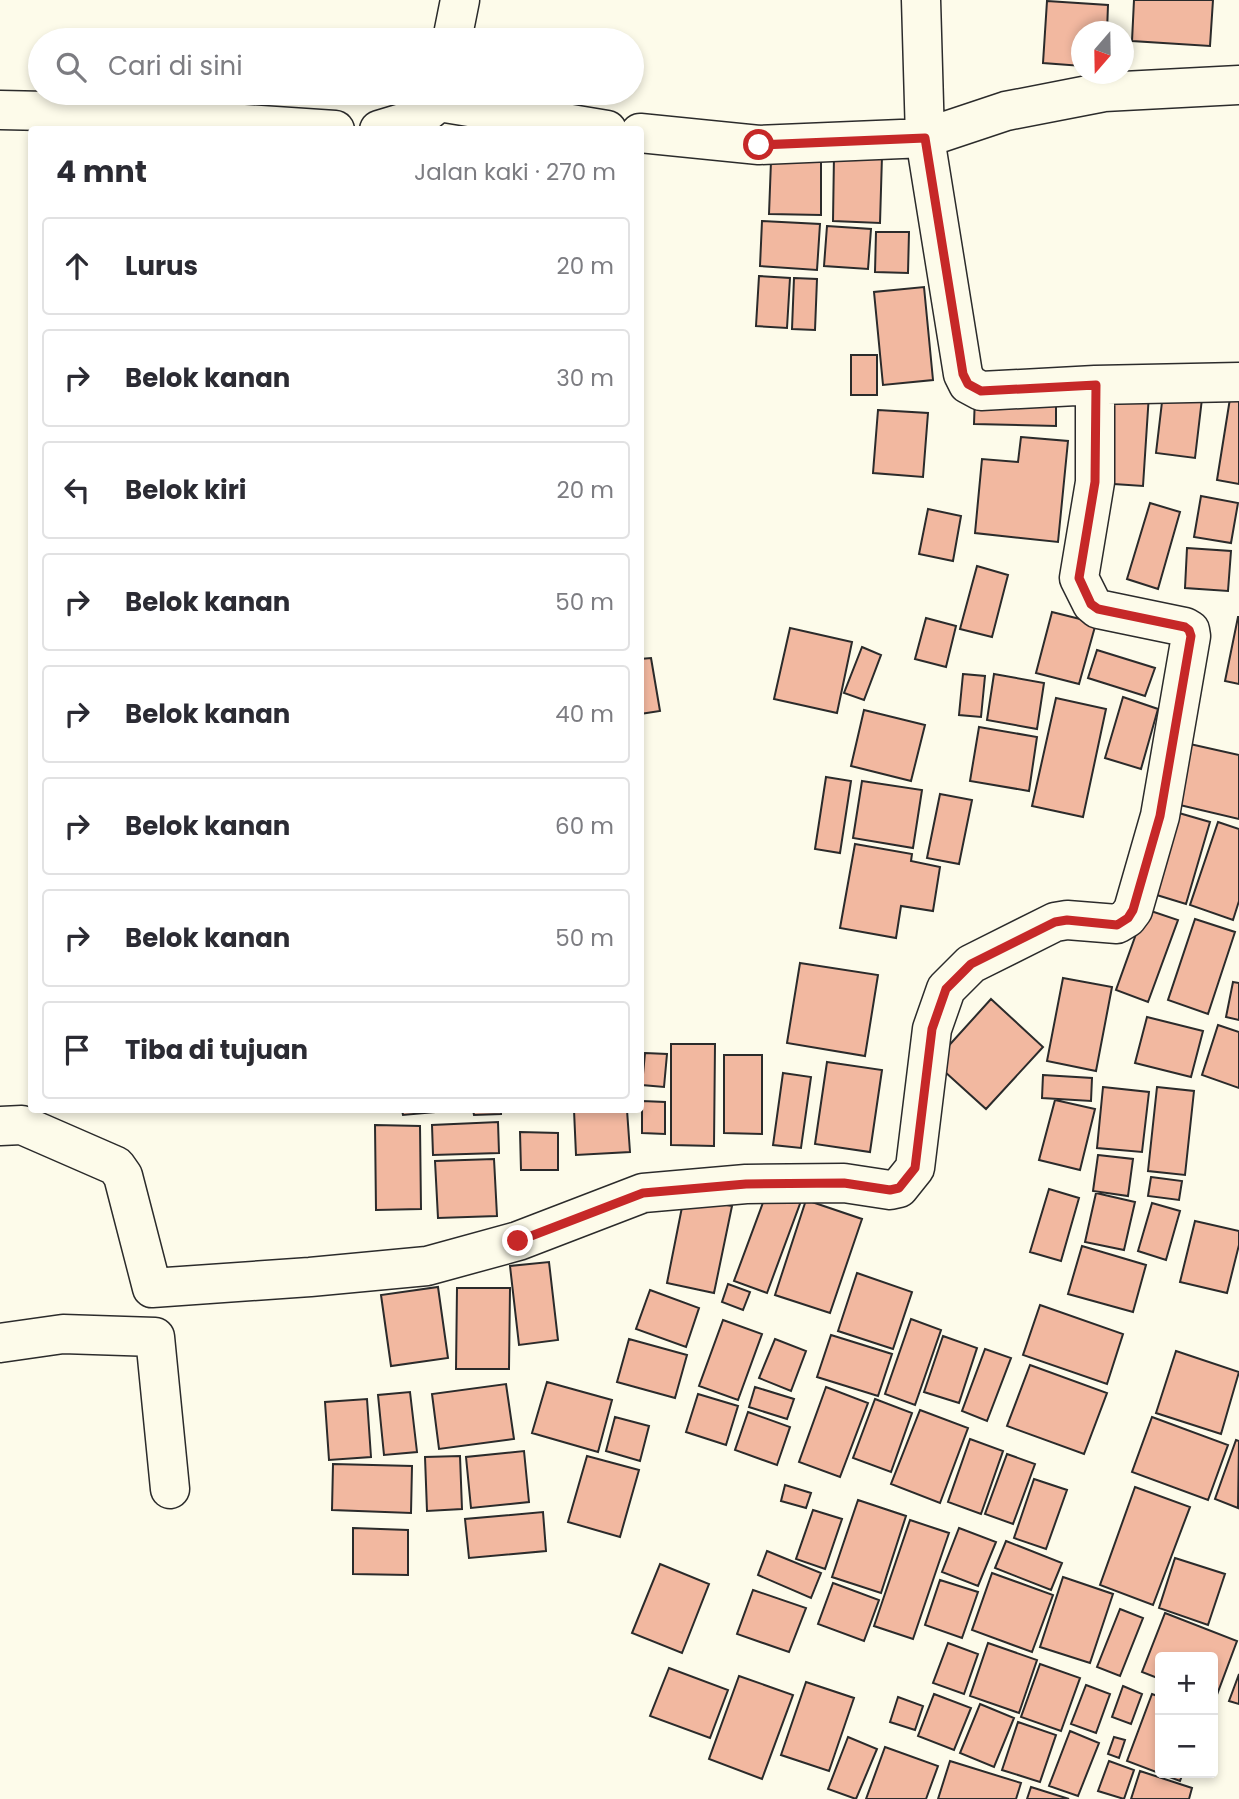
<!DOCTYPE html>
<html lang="id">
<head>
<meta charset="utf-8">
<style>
	body { margin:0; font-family:Poppins,sans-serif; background:#f2f2f3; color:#2b2b33 }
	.controls { position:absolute; right:21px; bottom:21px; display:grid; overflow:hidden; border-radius:7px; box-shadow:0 4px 10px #0003 }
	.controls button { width:63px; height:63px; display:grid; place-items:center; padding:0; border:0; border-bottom:2px solid #e1e1e2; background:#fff; color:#2b2b33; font:35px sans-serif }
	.compass { position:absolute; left:1071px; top:21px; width:63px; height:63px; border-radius:50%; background:#fff; box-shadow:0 4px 10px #0003; rotate:200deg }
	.stop { position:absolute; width:21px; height:21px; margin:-16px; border:5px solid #c62828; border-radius:50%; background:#fff }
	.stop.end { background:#c62828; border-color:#fff; box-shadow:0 2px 7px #0008 }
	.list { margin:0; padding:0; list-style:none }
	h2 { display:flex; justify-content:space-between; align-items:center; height:91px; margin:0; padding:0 28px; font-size:30px }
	h2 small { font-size:23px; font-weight:400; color:#7c7c81 }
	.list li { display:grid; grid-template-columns:46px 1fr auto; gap:21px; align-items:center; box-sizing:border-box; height:98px; margin:0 14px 14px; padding:0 14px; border:2px solid #e1e1e2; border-radius:7px }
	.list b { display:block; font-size:26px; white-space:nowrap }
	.list em { font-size:23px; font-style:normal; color:#7c7c81 }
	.icon { flex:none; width:38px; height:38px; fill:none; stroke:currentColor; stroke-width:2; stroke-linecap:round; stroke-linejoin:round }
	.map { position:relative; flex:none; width:1239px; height:1799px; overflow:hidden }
	.search { position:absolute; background:#fff; box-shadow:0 4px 10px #0003; left:28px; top:28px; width:616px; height:77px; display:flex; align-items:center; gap:18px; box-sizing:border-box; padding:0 24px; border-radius:38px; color:#7c7c81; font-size:26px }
	.panel { position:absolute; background:#fff; box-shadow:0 4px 10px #0003; left:28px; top:126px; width:616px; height:987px; border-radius:7px }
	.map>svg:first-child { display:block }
</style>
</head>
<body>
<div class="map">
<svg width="1239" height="1799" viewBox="0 0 1239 1799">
	<rect width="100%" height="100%" fill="#fdfbea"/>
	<path fill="#f2b8a0" stroke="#2b2b2b" stroke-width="2" d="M1134,0H1213L1210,46L1132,41Z
		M1047,1L1108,5L1107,32H1082V66L1043,63Z
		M834,155L882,156L880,223L833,221Z
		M771,161L821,162V215L769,214Z
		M762,221L820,224L817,270L760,266Z
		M827,226L871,229L868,269L824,266Z
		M876,232H909L908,273L875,272Z
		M759,276L790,278L787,328L756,326Z
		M794,278L817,279L815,330L792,329Z
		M924,287L933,380L883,385L874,292Z
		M851,355H877V395H851Z
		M1164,385L1203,390L1195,458L1156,453Z
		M1232,386L1239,387V484L1217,480Z
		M1104,391L1149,394L1143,486L1099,483Z
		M975,395L1056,396V426L974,424Z
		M878,410L928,413L923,477L873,473Z
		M1021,437L1068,441L1058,542L975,533L982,459L1018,462Z
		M1201,496L1238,503L1231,543L1194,537Z
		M1150,503L1180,512L1158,589L1127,579Z
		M928,509L961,516L953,561L919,554Z
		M1187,548L1231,551L1228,591L1185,588Z
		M977,566L1008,575L992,637L960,629Z
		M1052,612L1096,623L1079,684L1036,673Z
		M1238,617H1239V684L1225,681Z
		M926,618L956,626L946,667L915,659Z
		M790,628L852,642L837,713L774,699Z
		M862,647L881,655L864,700L844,693Z
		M1097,650L1155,668L1145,696L1088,678Z
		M651,658L660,711L640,714V659Z
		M963,674L985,676L981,717L959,715Z
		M994,674L1044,683L1037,729L987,720Z
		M1123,697L1158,709L1141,769L1105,758Z
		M1056,698L1106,709L1083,817L1032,806Z
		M864,710L925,725L911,781L851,766Z
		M979,727L1037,737L1029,791L970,781Z
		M1181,742L1239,755V819L1167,802Z
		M826,777L851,781L840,853L815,849Z
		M862,781L922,790L913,848L853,838Z
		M940,794L972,800L959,864L927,858Z
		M1172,811L1210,822L1186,904L1147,892Z
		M1218,822L1239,829V901L1233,920L1190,905Z
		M855,844L912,854L911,861L940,867L933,911L901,906L896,938L840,928Z
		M1145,909L1178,920L1148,1002L1116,990Z
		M1195,919L1235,932L1208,1014L1168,1000Z
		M800,963L878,975L865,1056L787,1043Z
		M1063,978L1112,987L1096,1071L1047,1061Z
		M1233,982L1239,983V1020L1226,1017Z
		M991,999L1043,1047L986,1109L934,1062Z
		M1147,1017L1203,1031L1191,1077L1135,1063Z
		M1218,1025L1239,1032V1088L1202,1075Z
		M671,1044H715L714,1146L671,1145Z
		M645,1053L667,1054L664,1087L642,1085Z
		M724,1055H762V1134L724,1133Z
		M827,1062L882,1070L870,1152L815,1144Z
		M783,1073L811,1077L801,1148L773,1145Z
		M1043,1075L1092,1078L1091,1101L1042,1098Z
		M1103,1087L1149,1092L1142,1152L1097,1148Z
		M1157,1087L1194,1091L1185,1175L1148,1171Z
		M1055,1100L1095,1109L1080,1170L1039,1160Z
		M642,1101L665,1102V1134L642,1133Z
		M402,1110H458L403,1115Z
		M473,1110H501V1114L474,1115Z
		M574,1110H627L630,1152L576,1155Z
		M498,1122L499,1153L433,1155L432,1125Z
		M375,1125L420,1126L421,1209L376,1210Z
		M520,1132L558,1133V1170H521Z
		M1098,1155L1133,1159L1128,1196L1093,1191Z
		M494,1159L497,1216L438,1218L435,1161Z
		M1151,1177L1182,1181L1179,1200L1148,1196Z
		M768,1189L801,1201L767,1293L734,1281Z
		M1049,1189L1079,1198L1061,1261L1030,1252Z
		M1096,1193L1135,1202L1124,1250L1085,1242Z
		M684,1197L732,1206L714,1293L667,1283Z
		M806,1200L862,1219L830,1313L775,1295Z
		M1152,1203L1180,1211L1166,1260L1138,1251Z
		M1195,1221L1239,1231V1245L1227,1293L1180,1282Z
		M1082,1246L1146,1265L1133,1312L1068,1294Z
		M549,1262L558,1340L519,1345L510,1266Z
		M857,1273L912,1292L893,1349L838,1331Z
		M728,1284L750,1292L743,1310L722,1302Z
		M438,1287L448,1358L391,1366L381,1295Z
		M457,1288H510L509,1369H456Z
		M650,1290L699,1308L686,1347L636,1329Z
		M1040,1305L1123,1334L1107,1384L1023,1355Z
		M911,1319L941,1330L915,1405L885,1394Z
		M723,1320L762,1334L738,1400L699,1386Z
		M831,1335L892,1354L878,1396L817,1377Z
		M943,1336L977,1348L959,1403L924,1392Z
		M629,1339L687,1355L675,1398L617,1382Z
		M775,1339L806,1351L791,1391L759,1378Z
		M985,1349L1011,1358L987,1421L962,1411Z
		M1176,1351L1239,1372L1221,1434L1156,1413Z
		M1030,1365L1107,1393L1084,1454L1007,1426Z
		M547,1382L612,1400L598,1452L532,1433Z
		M506,1384L514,1439L439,1449L432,1394Z
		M755,1387L794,1399L787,1419L749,1407Z
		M826,1387L868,1403L840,1477L799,1462Z
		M410,1392L417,1452L384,1455L378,1395Z
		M698,1394L738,1406L726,1445L686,1432Z
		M367,1399L371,1457L329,1460L325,1402Z
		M875,1399L912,1413L891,1472L853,1458Z
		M920,1410L968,1428L940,1503L891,1484Z
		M748,1412L790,1427L777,1465L735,1450Z
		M615,1417L649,1426L640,1461L606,1451Z
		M1152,1417L1228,1445L1208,1500L1132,1472Z
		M970,1439L1003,1451L981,1514L948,1502Z
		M1236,1440L1239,1441L1238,1508L1215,1499Z
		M524,1451L529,1502L471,1508L466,1457Z
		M1007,1454L1035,1464L1013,1524L985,1514Z
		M460,1456L462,1509L427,1511L425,1457Z
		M587,1456L639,1470L620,1537L568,1522Z
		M333,1464L412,1466L411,1513L332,1510Z
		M1034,1479L1067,1490L1046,1549L1014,1538Z
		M785,1485L811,1493L806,1508L781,1501Z
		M1135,1487L1190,1507L1153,1605L1100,1585Z
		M858,1500L906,1516L881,1593L832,1577Z
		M813,1510L842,1519L825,1569L796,1559Z
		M543,1512L546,1551L469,1558L465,1519Z
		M910,1520L949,1533L913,1639L874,1626Z
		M353,1528L408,1530V1575L353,1574Z
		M959,1528L996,1542L978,1586L942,1572Z
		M1006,1541L1062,1563L1051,1590L995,1568Z
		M767,1551L821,1573L811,1598L758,1575Z
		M1175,1558L1225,1574L1208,1625L1159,1608Z
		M660,1564L709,1584L682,1653L632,1633Z
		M992,1573L1053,1595L1032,1652L972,1630Z
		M1063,1577L1113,1594L1090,1663L1040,1647Z
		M940,1580L978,1592L962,1638L925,1625Z
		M833,1583L879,1600L864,1641L818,1624Z
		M753,1590L806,1608L789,1652L737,1634Z
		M1120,1609L1143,1618L1120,1676L1097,1667Z
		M1165,1613L1237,1641L1215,1700H1213V1657H1160V1679L1142,1672Z
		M948,1643L978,1654L964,1694L933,1683Z
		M988,1643L1037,1660L1019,1713L970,1696Z
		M1040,1664L1080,1678L1061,1731L1021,1717Z
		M669,1668L728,1690L710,1738L650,1716Z
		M1239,1674V1704L1229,1701Z
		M739,1676L793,1695L762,1779L709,1759Z
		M806,1682L854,1698L829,1771L781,1755Z
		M1086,1685L1110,1694L1096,1733L1071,1724Z
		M1123,1686L1142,1694L1131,1724L1112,1717Z
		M934,1694L971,1708L954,1750L918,1736Z
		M1152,1694L1160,1697V1773H1183L1180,1781L1127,1761Z
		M898,1697L923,1706L915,1730L890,1722Z
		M980,1704L1014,1718L994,1767L960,1753Z
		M1018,1722L1056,1735L1040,1782L1002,1770Z
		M1070,1731L1099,1743L1078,1796L1049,1786Z
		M848,1737L877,1749L856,1799L828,1789Z
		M1114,1737L1125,1740L1119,1758L1108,1754Z
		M885,1747L938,1766L926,1799H866Z
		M950,1761L1021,1783L1016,1799H938Z
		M1109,1761L1134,1770L1124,1799L1098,1791Z
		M1140,1771L1192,1788L1189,1799H1131Z
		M1031,1787L1069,1799H1027Z"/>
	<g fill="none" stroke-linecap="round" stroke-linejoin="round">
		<defs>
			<path id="minor" d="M921,0L925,138L1006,111L1104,92L1239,85
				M452,40L460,0
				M439,102L607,130
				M0,110L47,111L335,130
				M379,130L419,118L439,102L441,93
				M640,133L759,145L925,138L963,374L968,384L981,391L1095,385L1239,382
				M0,1126L22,1125L116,1166L123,1176L152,1288L310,1277L427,1266L518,1241L643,1193L746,1184L844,1183L890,1190L899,1188L915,1168L932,1029L946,989L971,964L1055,922L1067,920L1117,924L1127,918L1133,910L1160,816L1191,636L1190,630L1185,627L1098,609L1092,604L1079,578L1095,482V385
				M0,1343L63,1334L155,1337L170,1489"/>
		</defs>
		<use href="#minor" stroke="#2b2b2b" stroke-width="41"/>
		<use href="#minor" stroke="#fdfbea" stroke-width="38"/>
	</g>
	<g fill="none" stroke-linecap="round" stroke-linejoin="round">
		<path stroke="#c62828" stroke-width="9" d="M518,1241L643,1193L746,1184L844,1183L890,1190L899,1188L915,1168L932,1029L946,989L971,964L1055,922L1067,920L1117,925L1128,918L1133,910L1160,816L1191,636L1189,630L1185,627L1098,609L1091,604L1079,578L1095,482L1096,385L981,391L968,384L963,374L925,138L759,145"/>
	</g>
</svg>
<div class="controls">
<button>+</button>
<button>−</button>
</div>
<svg class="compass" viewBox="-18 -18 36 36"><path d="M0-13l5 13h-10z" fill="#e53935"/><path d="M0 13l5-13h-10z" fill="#7c7c81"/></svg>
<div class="stop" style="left:759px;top:145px"></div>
<div class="stop end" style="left:518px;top:1241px"></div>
<div class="search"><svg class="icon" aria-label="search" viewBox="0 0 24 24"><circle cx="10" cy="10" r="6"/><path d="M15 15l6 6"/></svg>Cari di sini</div>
<section class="panel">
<h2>4 mnt<small>Jalan kaki · 270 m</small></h2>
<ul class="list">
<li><svg class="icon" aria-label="ahead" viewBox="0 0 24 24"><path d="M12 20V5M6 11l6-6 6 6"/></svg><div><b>Lurus</b></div><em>20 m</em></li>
<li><svg class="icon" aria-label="right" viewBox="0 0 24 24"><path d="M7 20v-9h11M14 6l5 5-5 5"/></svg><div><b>Belok kanan</b></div><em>30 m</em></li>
<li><svg class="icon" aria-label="left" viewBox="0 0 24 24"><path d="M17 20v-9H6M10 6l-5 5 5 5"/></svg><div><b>Belok kiri</b></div><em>20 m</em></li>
<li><svg class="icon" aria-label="right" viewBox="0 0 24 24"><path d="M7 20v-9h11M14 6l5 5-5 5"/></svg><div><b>Belok kanan</b></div><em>50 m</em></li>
<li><svg class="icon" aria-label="right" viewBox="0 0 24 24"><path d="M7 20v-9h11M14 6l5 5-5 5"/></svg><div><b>Belok kanan</b></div><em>40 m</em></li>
<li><svg class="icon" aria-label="right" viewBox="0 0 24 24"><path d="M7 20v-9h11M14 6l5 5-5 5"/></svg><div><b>Belok kanan</b></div><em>60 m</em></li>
<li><svg class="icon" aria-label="right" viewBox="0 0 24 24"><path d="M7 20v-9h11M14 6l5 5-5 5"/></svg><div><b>Belok kanan</b></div><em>50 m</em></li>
<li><svg class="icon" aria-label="arrive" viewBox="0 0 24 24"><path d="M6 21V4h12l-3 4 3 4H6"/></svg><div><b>Tiba di tujuan</b></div></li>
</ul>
</section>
</div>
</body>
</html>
